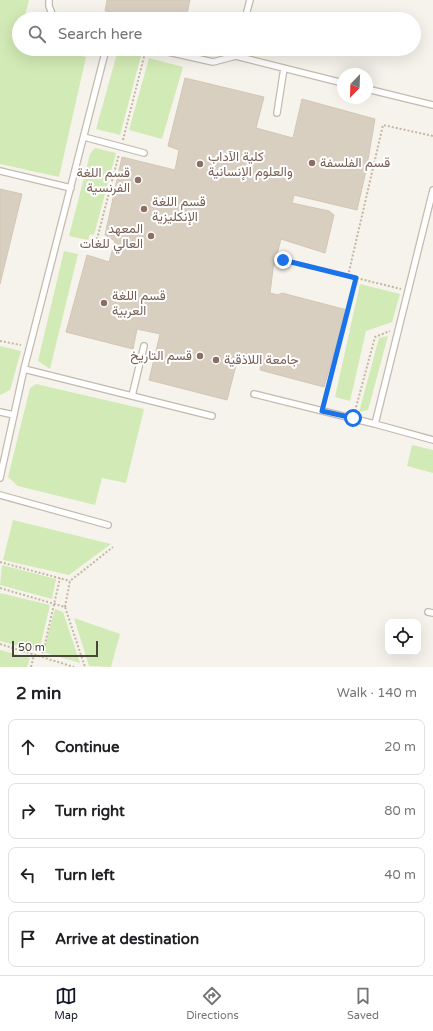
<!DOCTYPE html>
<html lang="en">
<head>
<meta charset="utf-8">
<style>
	body { margin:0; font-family:"Varela Round",Vazirmatn,sans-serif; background:#f6f6f6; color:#202124 }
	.controls { position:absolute; right:12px; bottom:12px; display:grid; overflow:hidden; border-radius:8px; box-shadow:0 4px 16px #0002 }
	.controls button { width:36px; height:36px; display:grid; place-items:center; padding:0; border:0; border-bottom:1px solid #e0e0e0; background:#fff; color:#202124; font:20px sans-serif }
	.compass { position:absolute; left:337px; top:68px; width:36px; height:36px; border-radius:50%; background:#fff; box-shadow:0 4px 16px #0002; rotate:203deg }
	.scale { position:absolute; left:12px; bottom:10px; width:86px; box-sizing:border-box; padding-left:4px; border:2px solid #4b4439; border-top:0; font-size:11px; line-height:14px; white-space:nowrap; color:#4b4439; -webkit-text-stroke:3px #fff; paint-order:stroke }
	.stop { position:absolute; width:12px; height:12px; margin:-9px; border:3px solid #1a73e8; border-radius:50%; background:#fff }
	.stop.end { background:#1a73e8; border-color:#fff; box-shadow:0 1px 4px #0008 }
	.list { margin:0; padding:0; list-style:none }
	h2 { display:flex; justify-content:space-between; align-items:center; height:52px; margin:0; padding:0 16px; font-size:17px }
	h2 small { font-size:13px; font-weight:400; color:#757577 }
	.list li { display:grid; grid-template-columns:26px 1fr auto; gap:12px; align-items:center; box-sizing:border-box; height:56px; margin:0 8px 8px; padding:0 8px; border:1px solid #e0e0e0; border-radius:8px }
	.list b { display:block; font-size:15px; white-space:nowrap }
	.list em { font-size:13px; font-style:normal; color:#757577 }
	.icon { flex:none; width:22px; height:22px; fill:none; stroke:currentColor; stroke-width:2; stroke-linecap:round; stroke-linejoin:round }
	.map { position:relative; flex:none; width:433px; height:667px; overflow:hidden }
	.search { position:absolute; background:#fff; box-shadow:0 4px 16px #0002; left:12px; right:12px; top:12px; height:44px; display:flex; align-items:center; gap:10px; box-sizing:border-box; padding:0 14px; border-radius:22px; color:#757577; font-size:15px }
	.sheet { height:308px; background:#fff }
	nav { display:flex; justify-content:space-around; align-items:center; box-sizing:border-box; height:56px; border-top:1px solid #e0e0e0; background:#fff; font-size:11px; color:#757577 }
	nav a { display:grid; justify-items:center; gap:2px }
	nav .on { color:#111827 }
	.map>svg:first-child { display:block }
</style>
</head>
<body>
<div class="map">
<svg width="433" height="667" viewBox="0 0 433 667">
	<rect width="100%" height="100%" fill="#f6f3ec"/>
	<path fill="#d2eab5" d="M0,0H29L24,19H19V49H68L67,53L86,57L59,177L0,164Z
		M118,50L141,56L120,135L96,129Z
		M149,58L183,67L162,139L129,130Z
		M95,148L116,153L94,235L90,234L88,240L69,236L90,154Z
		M64,251L78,254L50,369L38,361Z
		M360,284L400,294L392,322L366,331L350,401L335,397Z
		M388,336L368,410L359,412L379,338Z
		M0,346L21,351L10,390L0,395Z
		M36,384L144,409L126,483L102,478L95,505L18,486L8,477L30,388Z
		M412,445L433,450V473L407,466Z
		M13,520L111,544L69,575L3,560Z
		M2,565L56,579L52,599L0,585Z
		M0,593L50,605L39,652L0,641Z
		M55,609L63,612L80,663L43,652Z
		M74,618L120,634L111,667L89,666Z
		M0,650L30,658L27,667H0Z"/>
	<path fill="#d8cfc1" stroke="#d3c7b4" d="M107,0H190L186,19H143L105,11Z
		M185,78L264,97L256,128L293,138L302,99L375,119L366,171L357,210L294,195L292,203L329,211L334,215L325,253L281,239L273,269L270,293L278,295L282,293L347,310L324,387L260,370L262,360L239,354L227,400L149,380L160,334L137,329L133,349L66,332L87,255L109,262L115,241L105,235L122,157L175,170L179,150L168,146Z
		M0,189L22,194L0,284Z"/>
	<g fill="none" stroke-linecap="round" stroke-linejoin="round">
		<defs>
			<path id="service" d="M49,0V6L54,19
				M245,19L250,0
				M155,49L213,62L236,56L343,83
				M236,56L238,49
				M367,89L433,105
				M277,113L284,68
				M84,137L144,153
				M0,171L71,188
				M24,369L212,416
				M254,394L375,424L433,190
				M132,396L144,346
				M0,412L14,415
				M375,424L433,440
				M0,478L24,369L106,49
				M0,495L108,525
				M428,612L433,613"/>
		</defs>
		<use href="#service" stroke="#c2bbae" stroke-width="8"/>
		<path stroke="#c4b79f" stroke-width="2" stroke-dasharray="2 2" stroke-linecap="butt" d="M123,140L146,49
			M95,247L119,154
			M283,260L401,289
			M348,276L383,125L433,136
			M0,341L21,345
			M324,404L356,278
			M355,411L375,337L390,331
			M0,562L70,581
			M0,588L65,607L85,667
			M65,607L70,581L113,547
			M0,644L74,667
			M42,657L60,578
			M31,667L34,655"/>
		<use href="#service" stroke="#fff" stroke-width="5.5"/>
	</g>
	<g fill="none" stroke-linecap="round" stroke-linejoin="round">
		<path stroke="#1a73e8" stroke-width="5" d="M283,260L356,278L322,411L353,418"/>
	</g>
	<g fill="#8d6e63" stroke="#fff" stroke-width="1.5">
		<circle cx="312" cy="163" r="4"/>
		<circle cx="200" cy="164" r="4"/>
		<circle cx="138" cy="180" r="4"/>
		<circle cx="144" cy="209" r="4"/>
		<circle cx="151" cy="236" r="4"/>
		<circle cx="104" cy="303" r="4"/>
		<circle cx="200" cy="356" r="4"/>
		<circle cx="216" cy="360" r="4"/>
	</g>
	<g text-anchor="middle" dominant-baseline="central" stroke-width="4" stroke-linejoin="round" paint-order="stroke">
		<g font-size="13" fill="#785e54" stroke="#fff" text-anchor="start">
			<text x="208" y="157">كلية الآداب<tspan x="208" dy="15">والعلوم الإنسانية</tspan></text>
			<text x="320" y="163">قسم الفلسفة</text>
			<text x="130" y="173" text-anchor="end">قسم اللغة<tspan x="130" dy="15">الفرنسية</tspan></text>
			<text x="152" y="202">قسم اللغة<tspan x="152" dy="15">الإنكليزية</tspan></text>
			<text x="143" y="229" text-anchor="end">المعهد<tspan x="143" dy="15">العالي للغات</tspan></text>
			<text x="112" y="296">قسم اللغة<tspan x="112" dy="15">العربية</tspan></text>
			<text x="192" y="356" text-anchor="end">قسم التاريخ</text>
			<text x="224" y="360">جامعة اللاذقية</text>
		</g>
	</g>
</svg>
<div class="controls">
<button><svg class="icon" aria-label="locate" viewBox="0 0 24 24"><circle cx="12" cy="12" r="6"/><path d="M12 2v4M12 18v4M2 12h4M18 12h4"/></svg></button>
</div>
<svg class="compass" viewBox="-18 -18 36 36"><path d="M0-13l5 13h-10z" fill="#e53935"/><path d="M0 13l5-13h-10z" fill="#757577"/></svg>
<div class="scale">50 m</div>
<div class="stop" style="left:353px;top:418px"></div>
<div class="stop end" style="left:283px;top:260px"></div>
<div class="search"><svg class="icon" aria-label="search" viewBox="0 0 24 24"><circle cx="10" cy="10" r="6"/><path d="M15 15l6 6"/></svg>Search here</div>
</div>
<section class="sheet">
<h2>2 min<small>Walk · 140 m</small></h2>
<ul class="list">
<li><svg class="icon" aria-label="ahead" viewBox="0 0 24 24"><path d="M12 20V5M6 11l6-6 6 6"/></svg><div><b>Continue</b></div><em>20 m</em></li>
<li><svg class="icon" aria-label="right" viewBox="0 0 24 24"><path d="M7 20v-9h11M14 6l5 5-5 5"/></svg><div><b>Turn right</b></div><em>80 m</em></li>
<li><svg class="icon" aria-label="left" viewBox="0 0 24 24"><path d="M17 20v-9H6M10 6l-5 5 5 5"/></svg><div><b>Turn left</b></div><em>40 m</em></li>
<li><svg class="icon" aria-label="arrive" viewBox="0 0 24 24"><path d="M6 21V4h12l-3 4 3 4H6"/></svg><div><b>Arrive at destination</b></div></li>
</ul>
</section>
<nav>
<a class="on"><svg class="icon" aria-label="map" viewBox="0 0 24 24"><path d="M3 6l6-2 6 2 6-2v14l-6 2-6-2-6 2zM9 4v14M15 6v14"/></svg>Map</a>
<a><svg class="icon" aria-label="directions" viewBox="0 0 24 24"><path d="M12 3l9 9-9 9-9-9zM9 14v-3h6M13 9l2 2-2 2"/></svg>Directions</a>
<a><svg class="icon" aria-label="saved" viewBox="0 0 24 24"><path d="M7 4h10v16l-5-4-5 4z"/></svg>Saved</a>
</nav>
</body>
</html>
